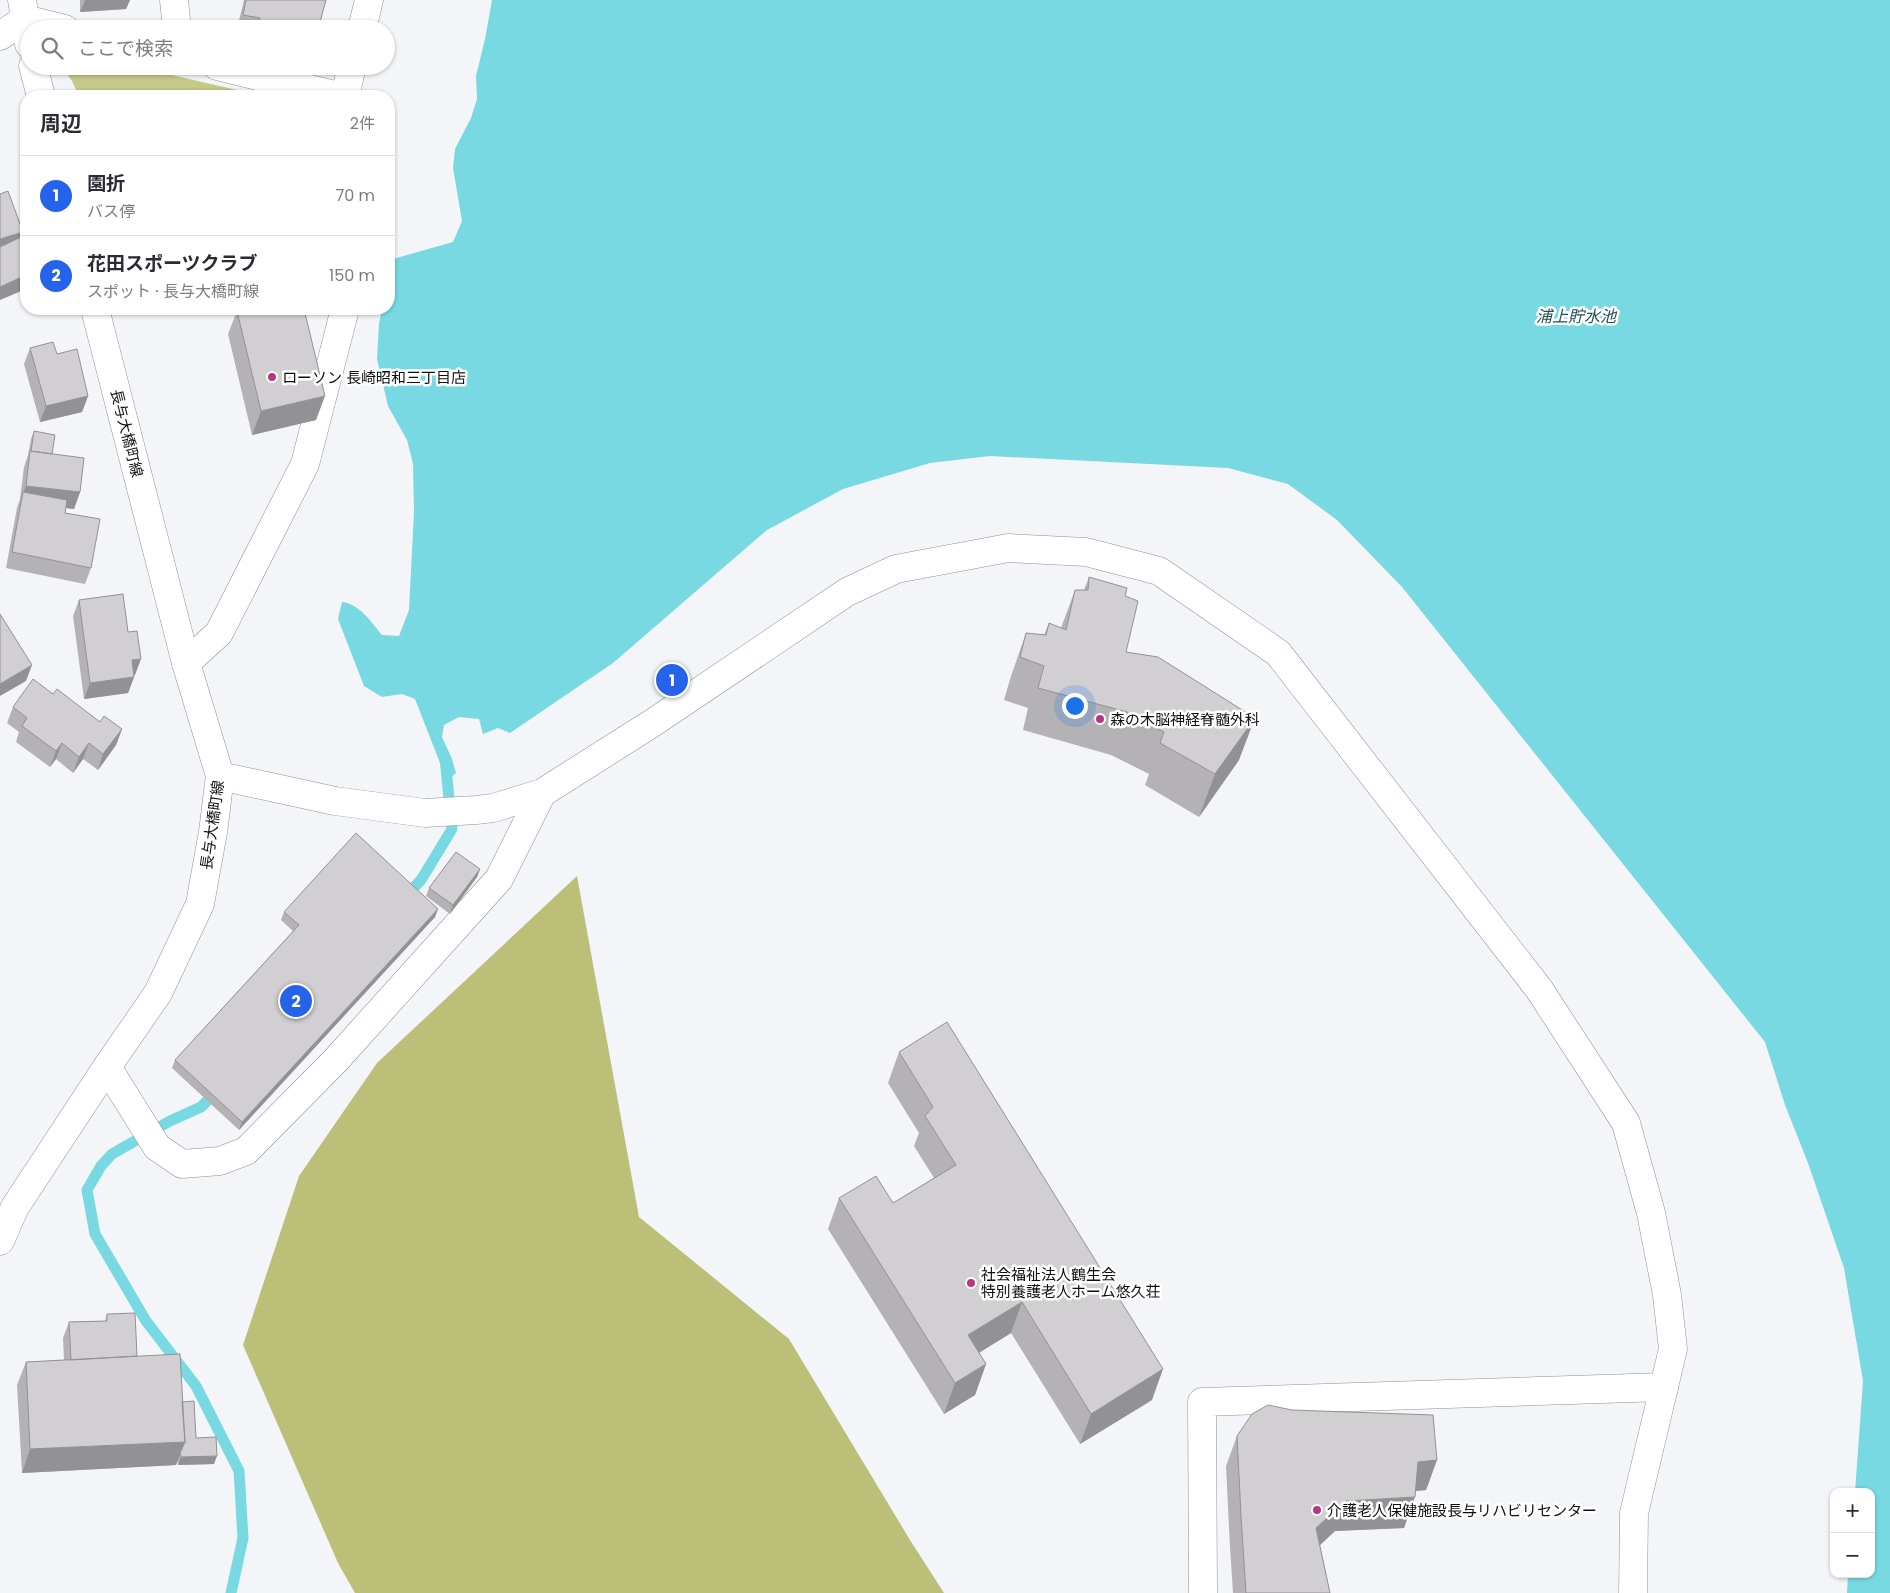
<!DOCTYPE html>
<html lang="ja">
<head>
<meta charset="utf-8">
<style>
	body { margin:0; font-family:Poppins,"Noto Sans JP",sans-serif; background:#f2f2f3; color:#2b2b33 }
	.controls { position:absolute; right:15px; bottom:15px; display:grid; overflow:hidden; border-radius:10px; box-shadow:0 1px 4px #0004 }
	.controls button { width:45px; height:45px; display:grid; place-items:center; padding:0; border:0; border-bottom:1px solid #e1e1e2; background:#fff; color:#2b2b33; font:25px sans-serif }
	.you { position:absolute; left:1074px; top:705px; width:18px; height:18px; margin:-12px; border:4px solid #fff; border-radius:50%; background:#1a73e8; box-shadow:0 0 0 8px #1a73e833 }
	.badge { display:grid; place-items:center; width:32px; height:32px; border-radius:50%; background:#2563eb; color:#fff; font-size:16px; font-weight:700 }
	.pin { position:absolute; translate:-50% -50%; border:2px solid #fff; box-shadow:0 1px 5px #0006 }
	.list { margin:0; padding:0; list-style:none }
	h2 { display:flex; justify-content:space-between; align-items:center; height:65px; margin:0; padding:0 20px; font-size:21px }
	h2 small { font-size:16px; font-weight:400; color:#7c7c81 }
	.list li { display:grid; grid-template-columns:32px 1fr auto; gap:15px; align-items:center; box-sizing:border-box; height:80px; padding:0 20px; border-top:1px solid #e1e1e2 }
	.list b { display:block; font-size:19px; white-space:nowrap }
	.list p { margin:0; font-size:16px; white-space:nowrap; color:#7c7c81 }
	.list em { font-size:16px; font-style:normal; color:#7c7c81 }
	.icon { flex:none; width:28px; height:28px; fill:none; stroke:currentColor; stroke-width:2; stroke-linecap:round; stroke-linejoin:round }
	.map { position:relative; flex:none; width:1890px; height:1593px; overflow:hidden }
	.search { position:absolute; background:#fff; box-shadow:0 1px 4px #0004; left:20px; top:20px; width:375px; height:55px; display:flex; align-items:center; gap:12px; box-sizing:border-box; padding:0 18px; border-radius:28px; color:#7c7c81; font-size:19px }
	.panel { position:absolute; background:#fff; box-shadow:0 1px 4px #0004; left:20px; top:90px; width:375px; height:225px; border-radius:20px }
	.map>svg:first-child { display:block }
</style>
</head>
<body>
<div class="map">
<svg width="1890" height="1593" viewBox="0 0 1890 1593">
	<rect width="100%" height="100%" fill="#f4f5f9"/>
	<path fill="#c6c98a" d="M61,66H132L264,96H79L72,81Z"/>
	<path fill="#bcbf78" d="M577,876L639,1217L789,1339L910,1540L944,1593H355L338,1563L243,1345L299,1176L377,1063Z"/>
	<path fill="#78d9e3" d="M492,0H1890V1593H1847L1848,1574H1871V1492H1855L1863,1381L1844,1268L1808,1163L1785,1105L1765,1042L1402,587L1337,520L1288,484L1228,468L990,456L930,463L843,489L767,530L613,663L510,733L498,728L483,734L479,719L459,717L444,725L442,737L452,759L456,773L451,777L442,768L415,699L402,694L382,697L364,686L338,619L342,602C360,604 371,622 382,635L399,636L409,610L414,512L413,464L407,440L388,406L377,359L379,324L382,309H389V278L393,259L453,242L462,221L453,168L455,149L471,118L477,99L476,76L485,39Z"/>
	<g fill="none" stroke-linecap="round" stroke-linejoin="round">
		<path stroke="#78d9e3" stroke-width="11" d="M405,897L421,880L452,829L445,758
			M216,1092L201,1107L170,1121L112,1154L101,1166L87,1190L95,1234L146,1321L196,1386L239,1471L243,1538L231,1593"/>
		<defs>
			<path id="street" d="M174,0L177,29
				M362,29L369,0
				M0,36L25,19L65,29
				M217,66L339,96
				M345,96L352,66
				M186,663L219,633L305,464L345,309
				M107,1067L157,1147L182,1164L220,1161L246,1151L335,1061L499,879L542,793
				M1203,1593L1202,1402L1664,1387"/>
			<path id="secondary" d="M22,0L29,44
				M33,66L41,96
				M220,776L335,801L425,813L476,810L493,808L542,793L654,722L847,592L896,569L1008,548L1086,552L1159,571L1278,653L1539,989L1626,1123L1651,1213L1667,1295L1673,1349L1634,1513L1633,1593
				M0,1241L15,1207L107,1067L158,993L200,904L213,832L220,776L186,663L95,309"/>
		</defs>
		<use href="#street" stroke="#8f9093" stroke-width="29"/>
		<use href="#secondary" stroke="#8f9093" stroke-width="29"/>
		<use href="#street" stroke="#fff" stroke-width="28"/>
		<use href="#secondary" stroke="#fff" stroke-width="28"/>
	</g>
	<path fill="#b4b2b5" d="M80,0H130L126,9L80,12Z
		M244,0H326L320,22L330,29H237Z
		M237,311L316,420L252,435L228,334Z
		M30,348L57,354L88,396L82,412L40,422L24,364Z
		M34,431L52,454L80,492L74,509L66,508L65,513L91,568L85,584L6,568L17,508L20,499L24,467L28,455L31,439Z
		M1089,577L1125,596L1126,652L1239,760L1199,817L1145,785L1149,774L1111,755L1023,730L1028,708L1004,700L1011,676L1026,633L1044,635L1049,623L1061,628L1075,590H1084Z
		M79,600L128,632L135,675H134V677L128,693L84,699L73,616Z
		M53,694L100,722L122,729L116,745L98,770L83,759L73,773L56,759L50,767L16,742L19,732L7,723L13,707Z
		M480,869L477,877L450,914L426,896L429,888Z
		M284,912L435,917L239,1130L172,1068L175,1060L293,931L281,920Z
		M899,1052L1152,1400L1080,1444L1011,1333L979,1353L986,1364L975,1395L944,1414L828,1229L839,1198L893,1203L934,1178L914,1146L919,1133L888,1083Z
		M107,1314L137,1356L182,1402L196,1438L214,1464L178,1465V1461L176,1465L22,1473L17,1385L26,1362L64,1360L63,1338L69,1322L105,1321Z
		M1237,1436L1437,1460L1426,1490L1415,1491L1404,1528L1335,1531L1320,1545L1330,1593H1233L1230,1547L1226,1466Z"/>
	<path fill="#929193" d="M85,0H130L126,9L80,12Z
		M23,232L17,248L0,253V239Z
		M26,275V289L0,300V287Z
		M88,396L82,412L40,422L46,406Z
		M325,396L316,420L252,435L261,411Z
		M26,486L80,492L74,509L21,502L22,496Z
		M141,659L135,675L126,676L132,660Z
		M32,665L26,681L0,696V684Z
		M134,677L128,693L84,699L90,683Z
		M1255,718L1239,760L1199,817L1215,774Z
		M122,729L116,745L98,770L103,754Z
		M62,743L56,759L50,767L56,751Z
		M89,743L83,759L73,773L79,757Z
		M480,869L477,877L450,914L453,905Z
		M438,909L435,917L239,1130L242,1122Z
		M1022,1302L1011,1333L957,1366L968,1335Z
		M986,1364L975,1395L944,1414L955,1383Z
		M1163,1369L1152,1400L1080,1444L1091,1414Z
		M185,1442L176,1465L22,1473L30,1449Z
		M217,1456L214,1464L178,1465L181,1457Z
		M1437,1460L1426,1490L1406,1492L1418,1462Z
		M1415,1497L1404,1528L1335,1531L1305,1559L1316,1528L1346,1501Z"/>
	<path fill="#d1cfd2" stroke="#929193" d="M246,0H326L320,22L331,25L330,29H257L260,18L243,15Z
		M8,191L23,232L0,239V194Z
		M21,237L26,249V275L0,287V247Z
		M245,309H304L325,396L261,411L237,311Z
		M53,342L57,354L77,349L88,396L46,406L30,348Z
		M34,431L55,435L52,454L31,451Z
		M30,451L84,458L80,492L26,486Z
		M23,492L67,500L65,513L100,519L91,568L12,552Z
		M1089,577L1127,588L1125,596L1138,601L1126,652L1158,657L1255,718L1215,774L1160,743L1164,732L1127,712L1038,688L1044,666L1020,657L1026,633L1046,635L1049,623L1066,630L1075,590H1088Z
		M123,594L128,632L137,631L141,659L132,660L134,677L90,683L79,600Z
		M0,614L32,665L0,684Z
		M33,679L53,694L57,689L100,722L104,716L122,729L103,754L89,743L79,757L62,743L56,751L22,726L27,718L13,707Z
		M356,833L438,909L242,1122L175,1060L299,925L284,912Z
		M456,852L480,869L453,905L429,888Z
		M947,1022L1163,1369L1091,1414L1022,1302L968,1335L986,1364L955,1383L839,1198L876,1176L893,1203L956,1165L925,1116L933,1107L899,1052Z
		M135,1313L137,1356L71,1360L69,1322L107,1321V1314Z
		M180,1354L185,1442L30,1449L26,1362Z
		M194,1401L196,1438L216,1437L217,1456L181,1457L180,1453L185,1442L182,1402Z
		M1268,1405L1292,1410L1433,1415L1437,1460L1418,1462L1415,1497L1346,1501L1316,1528L1330,1593H1246L1241,1516L1237,1436L1252,1414Z"/>
	<g fill="#b43787" stroke="#fff" stroke-width="2">
		<circle cx="272" cy="377" r="5"/>
		<circle cx="1100" cy="719" r="5"/>
		<circle cx="971" cy="1283" r="5"/>
		<circle cx="1317" cy="1510" r="5"/>
	</g>
	<g text-anchor="middle" dominant-baseline="central" stroke-width="5" stroke-linejoin="round" paint-order="stroke">
		<g font-size="15" fill="#0f0f10" stroke="#fff" text-anchor="start">
			<text x="282" y="377">ローソン 長崎昭和三丁目店</text>
			<text x="1110" y="719">森の木脳神経脊髄外科</text>
			<text x="981" y="1274">社会福祉法人鶴生会<tspan x="981" dy="17">特別養護老人ホーム悠久荘</tspan></text>
			<text x="1327" y="1510">介護老人保健施設長与リハビリセンター</text>
		</g>
		<g font-size="15" fill="#0f0f10" stroke="#fff">
			<text transform="translate(127 433) rotate(76)">長与大橋町線</text>
			<text transform="translate(212 825) rotate(-82)">長与大橋町線</text>
		</g>
		<g font-size="16" font-style="italic" fill="#235054" stroke="#fff">
			<text x="1576" y="316">浦上貯水池</text>
		</g>
	</g>
</svg>
<div class="controls">
<button>+</button>
<button>−</button>
</div>
<div class="you"></div>
<div class="pin badge" style="left:672px;top:680px">1</div>
<div class="pin badge" style="left:296px;top:1001px">2</div>
<div class="search"><svg class="icon" aria-label="search" viewBox="0 0 24 24"><circle cx="10" cy="10" r="6"/><path d="M15 15l6 6"/></svg>ここで検索</div>
<section class="panel">
<h2>周辺<small>2件</small></h2>
<ul class="list">
<li><span class="badge">1</span><div><b>園折</b><p>バス停</p></div><em>70 m</em></li>
<li><span class="badge">2</span><div><b>花田スポーツクラブ</b><p>スポット · 長与大橋町線</p></div><em>150 m</em></li>
</ul>
</section>
</div>
</body>
</html>
